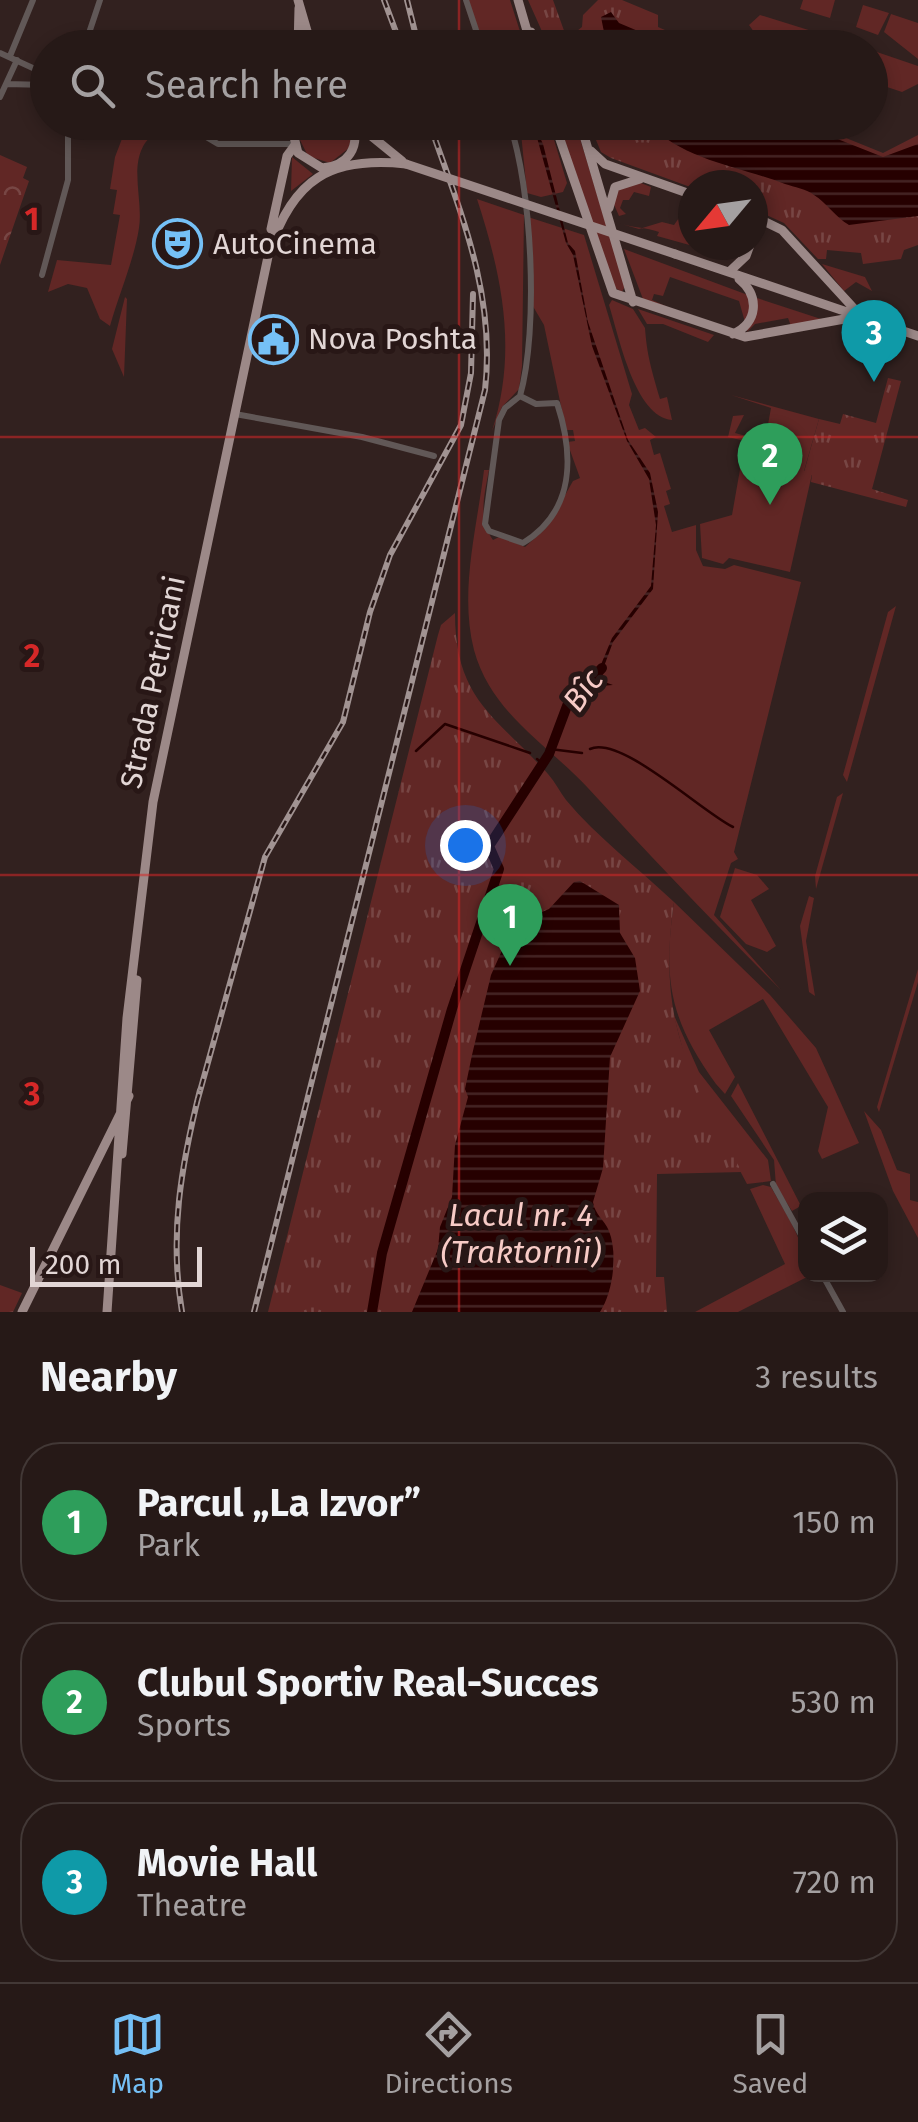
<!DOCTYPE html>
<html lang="en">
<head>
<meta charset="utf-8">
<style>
	body { margin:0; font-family:"Fira Sans",sans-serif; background:#2e2220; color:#f1f3f6 }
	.controls { position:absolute; right:30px; bottom:30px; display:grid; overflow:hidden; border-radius:20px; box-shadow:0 5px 15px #0003 }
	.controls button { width:90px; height:90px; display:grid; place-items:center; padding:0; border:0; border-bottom:2px solid #423836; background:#261917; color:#f1f3f6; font:50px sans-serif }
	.compass { position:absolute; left:678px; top:170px; width:90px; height:90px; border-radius:50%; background:#261917; box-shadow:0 5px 15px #0003; rotate:241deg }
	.scale { position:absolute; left:30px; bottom:25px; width:172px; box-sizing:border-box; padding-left:10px; border:5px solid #e2d6d5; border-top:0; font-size:28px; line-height:35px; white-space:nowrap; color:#e2d6d5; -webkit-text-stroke:8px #281716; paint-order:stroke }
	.you { position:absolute; left:465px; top:845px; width:35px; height:35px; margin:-25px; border:8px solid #fff; border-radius:50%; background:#1a73e8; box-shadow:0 0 0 15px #1a73e833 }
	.badge { display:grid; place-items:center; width:65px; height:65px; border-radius:50%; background:#75c0f6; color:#fff; font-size:32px; font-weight:700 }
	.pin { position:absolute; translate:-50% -82px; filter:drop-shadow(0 2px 5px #0008) }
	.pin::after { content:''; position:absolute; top:52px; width:35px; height:30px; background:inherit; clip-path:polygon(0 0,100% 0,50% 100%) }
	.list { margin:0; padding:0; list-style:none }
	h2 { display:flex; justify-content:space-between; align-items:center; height:130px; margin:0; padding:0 40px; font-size:42px }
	h2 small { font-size:32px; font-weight:400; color:#a4a0a1 }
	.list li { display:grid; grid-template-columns:65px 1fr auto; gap:30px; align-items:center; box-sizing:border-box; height:160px; margin:0 20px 20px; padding:0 20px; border:2px solid #423836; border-radius:40px }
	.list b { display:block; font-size:38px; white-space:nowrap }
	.list p { margin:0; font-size:32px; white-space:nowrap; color:#a4a0a1 }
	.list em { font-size:32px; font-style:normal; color:#a4a0a1 }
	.icon { flex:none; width:55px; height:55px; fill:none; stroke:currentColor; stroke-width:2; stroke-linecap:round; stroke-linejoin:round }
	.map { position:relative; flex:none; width:918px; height:1312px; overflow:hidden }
	.search { position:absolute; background:#261917; box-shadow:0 5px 15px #0003; left:30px; right:30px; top:30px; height:110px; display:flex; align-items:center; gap:25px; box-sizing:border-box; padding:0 35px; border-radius:55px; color:#a4a0a1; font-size:38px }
	.sheet { height:670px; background:#261917 }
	nav { display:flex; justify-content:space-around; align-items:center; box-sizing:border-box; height:140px; border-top:2px solid #423836; background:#261917; font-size:28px; color:#a4a0a1 }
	nav a { display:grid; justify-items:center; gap:5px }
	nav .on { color:#75c0f6 }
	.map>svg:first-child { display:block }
</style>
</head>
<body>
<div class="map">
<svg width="918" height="1312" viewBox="0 0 918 1312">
	<defs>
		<pattern id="forest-crowns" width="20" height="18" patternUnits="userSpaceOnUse" patternTransform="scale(2.5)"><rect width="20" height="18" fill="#612725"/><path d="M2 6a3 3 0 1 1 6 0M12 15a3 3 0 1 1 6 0" fill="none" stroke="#774644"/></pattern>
		<pattern id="park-tufts" width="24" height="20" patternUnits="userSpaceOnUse" patternTransform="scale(2.5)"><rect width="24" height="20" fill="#612725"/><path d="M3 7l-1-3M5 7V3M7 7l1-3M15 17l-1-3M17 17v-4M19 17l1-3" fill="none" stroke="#774644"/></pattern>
		<pattern id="water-rules" width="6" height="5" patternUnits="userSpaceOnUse" patternTransform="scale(2.5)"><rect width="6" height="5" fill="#260000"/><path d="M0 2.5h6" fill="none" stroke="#452424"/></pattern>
	</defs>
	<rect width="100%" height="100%" fill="#32211f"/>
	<path fill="#612725" d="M468,0H510L525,47H484Z
		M803,0H835L830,18L800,9Z
		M863,5L889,13L878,35L856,27Z
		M891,14L918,23V59L884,32Z
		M760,15L863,47H765L749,25Z
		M871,50L918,66V84L902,92L887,87L883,80L871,82Z
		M128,123H178L182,130L156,132C124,155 144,196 139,228C134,260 119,294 110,326L100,319L87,288L68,284L48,292L57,260L111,265L120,215L113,214L117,190L110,189L115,157Z
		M304,123H347L351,137L349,148L330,163L308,156L300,140Z
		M520,123H549L567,183L563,192L541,197L527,193Z
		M559,123H574L578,132L625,286L622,292L612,286Z
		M292,157L313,174L291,191Z
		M636,181L651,187L649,196L634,192L629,200H623L620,208L626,214L619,216L612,200L617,189Z
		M477,199L524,215L522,366L519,389L502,407L492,431C518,351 502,276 477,199Z
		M681,215L679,222L693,227V245L731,249L729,256L657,236L659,232C646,227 632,228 618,223L639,229L662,222L674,225Z
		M528,217L584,235L632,394L629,405L639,430L645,428L656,437L650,440L654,455L660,453L671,489L666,491L670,504L664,506L672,532L696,525V550L703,566L725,569L734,565L801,582L734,852L738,859L731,863L714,915L781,990C715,924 652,858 588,788C547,744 491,713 474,650C459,592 477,528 484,470H489C484,496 478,519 493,540L501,536L525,547L547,527L573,481L580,478L567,442L575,441L573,430H566L544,325L531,303Z
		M624,249L748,295L750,310L745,322L739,301L670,277L663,296L654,294L652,300L668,307L643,299Z
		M822,264L865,277L872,291L856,282L844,291Z
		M125,297L127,299L124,377L112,349Z
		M757,298L821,319L791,326L788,318L755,324L747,332Z
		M612,300L633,309L645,328C647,355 651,368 660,399L667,397L672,420C635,417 619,337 609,305Z
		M638,309L714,335L708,342L663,324H647Z
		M731,395L819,419L804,471L812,474L790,572L729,558L723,564L702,558L700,524L732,515L745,441L728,437L733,416L744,415L735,433L765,441L771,408Z
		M896,606L847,782L843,775L888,612Z
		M843,793L816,889L815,876L837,797Z
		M735,868L757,875L769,889L751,900L776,946L767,952L746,944L720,917Z
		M809,896L814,898L806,941L815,996L809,992L800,926Z
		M674,902L770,995L816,1048L859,1143L822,1159L818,1151L828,1107L763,999L709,1030L735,1077L725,1094L716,1084C669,1019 663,979 674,902Z
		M918,969V982L879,1112L877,1107Z
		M673,1013L699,1072L768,1160L771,1181L747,1184L690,1077Z
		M738,1083L801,1206L792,1211L776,1186L774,1160L731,1096Z
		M864,1111L881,1130L897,1170L910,1174V1200L918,1202V1238L893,1191Z
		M763,1185L771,1187C787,1216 805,1240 806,1274L811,1275L738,1312H695L785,1264L750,1189Z"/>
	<path fill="url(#forest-crowns)" d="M0,155L27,167L23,178L29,181L0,265Z
		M0,1285L22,1293L13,1312H0Z"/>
	<path fill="url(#park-tufts)" d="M528,0H553L567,39L582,27L583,15L598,0H622L658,15V27L704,47H549Z
		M589,123H809L883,153L918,135V245L904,250L901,259L863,264L861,253L827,250L826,259H818L784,223L753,209V185L693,188L611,158L601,152Z
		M888,378L901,381L872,489L908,500L906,507L811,482L812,475L804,472L819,419L840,424L843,414L876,423Z
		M455,613C455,701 497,717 548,774C555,782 560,792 566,800C597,837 639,869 674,902C657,1020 688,1072 742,1172L657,1174L656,1277H664L667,1312H268L438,635L441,625Z"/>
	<path fill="url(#water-rules)" d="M611,12L619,23L676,47H607L601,17Z
		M533,123L543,144L568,243L575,251L588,322L628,440L650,473L658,512L653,589L613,642L599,680L613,685L601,686L595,679L612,638L651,586L656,525L649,479L627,441L592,346L573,255L566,243Z
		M648,123H797L883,157L918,144V216L849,225C835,217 827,203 814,195C807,189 794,187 785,184C738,166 683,160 648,123Z
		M580,881L619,905L620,933L635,958L640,991L610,1057L603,1168L593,1202C595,1215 604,1219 609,1231C618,1254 613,1292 600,1312H412L438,1249L440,1227L452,1197L455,1145L468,1097L465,1089L472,1055L491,975L514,924L549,909L574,882Z"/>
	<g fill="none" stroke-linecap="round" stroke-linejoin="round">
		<path stroke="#260000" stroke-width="2.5" d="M550,749L582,753
			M590,749C621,735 702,812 733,827
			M416,751L445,724L530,753
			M537,759L543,764"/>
		<path stroke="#260000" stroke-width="10" d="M372,1312L382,1253L452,1009L499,869L489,846L549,754L567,706L602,668"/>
		<path stroke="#615857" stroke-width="6" d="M466,0L482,48
			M84,48L100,0
			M0,53L48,75
			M10,56L33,0
			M6,84L48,85
			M0,97L17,60
			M181,122L218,144H294
			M509,122C532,187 539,329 520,396L505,408L499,420L485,524L489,531L523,543C575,511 574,455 557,403L536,404L520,396
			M42,275L68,180V122
			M235,414L362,437L434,456
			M773,1184L806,1244
			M822,1274L843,1312"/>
		<path stroke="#9c8988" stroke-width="9" d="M298,0L312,48
			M518,0L532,48
			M531,32L539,48
			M298,48L299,8
			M298,122L294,137L298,153L322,168C348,166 361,147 352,122
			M354,122L402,161
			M554,122L613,293L745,337L861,316
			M580,122L633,302
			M591,151L605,164L693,195
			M609,208L615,187L640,179
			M753,216L782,230L859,314
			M271,229L287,156L295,145
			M675,254L918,336
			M729,272L746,256L750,245
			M733,334C758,323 760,296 739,279
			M122,1154L137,980
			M22,1312L129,1096
			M107,1312L127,1018L153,802L269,252C293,179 330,156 406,164"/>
		<defs>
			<path id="rail" d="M384,0L402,48
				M407,0L419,48
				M197,1102L265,857L343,722L370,612L390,555L461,425L471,373L473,294
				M182,1312C169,1235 181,1166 200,1090
				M254,1312L485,390C496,294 460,211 429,122"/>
		</defs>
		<use href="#rail" stroke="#a19392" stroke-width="6"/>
		<use href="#rail" stroke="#281716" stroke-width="2.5" stroke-dasharray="8" stroke-linecap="butt"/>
		<path stroke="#9c8988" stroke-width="9" d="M406,164L675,254"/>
	</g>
	<path fill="none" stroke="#d62828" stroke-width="2.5" stroke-opacity="0.55" d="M459,0V48M459,122V1312M0,437H918M0,875H918"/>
	<defs>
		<symbol id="theatre-ring" viewBox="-11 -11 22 22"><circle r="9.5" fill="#281716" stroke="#75c0f6" stroke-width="1.5"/><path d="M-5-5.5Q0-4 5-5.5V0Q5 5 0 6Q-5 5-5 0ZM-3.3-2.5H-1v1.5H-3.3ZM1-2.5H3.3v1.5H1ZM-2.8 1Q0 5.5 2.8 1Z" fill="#75c0f6"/></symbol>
		<symbol id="civic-ring" viewBox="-11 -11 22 22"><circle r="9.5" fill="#281716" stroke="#75c0f6" stroke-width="1.5"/><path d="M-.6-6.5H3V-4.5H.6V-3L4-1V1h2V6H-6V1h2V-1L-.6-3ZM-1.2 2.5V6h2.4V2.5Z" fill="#75c0f6"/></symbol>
	</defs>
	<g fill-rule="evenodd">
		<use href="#theatre-ring" x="150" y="216" width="55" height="55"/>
		<use href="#civic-ring" x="246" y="312" width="55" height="55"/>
	</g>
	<g text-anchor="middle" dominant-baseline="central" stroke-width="10" stroke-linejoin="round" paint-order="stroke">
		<g font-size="30" fill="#e2d6d5" stroke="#281716" text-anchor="start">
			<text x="213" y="244">AutoCinema</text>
			<text x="308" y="339">Nova Poshta</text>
		</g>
		<g font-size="30" fill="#e2d6d5" stroke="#281716">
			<text transform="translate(153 682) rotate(-78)">Strada Petricani</text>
		</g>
		<g font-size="32" font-style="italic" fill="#f7cbc6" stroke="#281716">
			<text transform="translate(583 690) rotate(-53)">Bîc</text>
			<text x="521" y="1215">Lacul nr. 4<tspan x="521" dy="37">(Traktornîi)</tspan></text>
		</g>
	</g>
	<g font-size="32" text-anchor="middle" font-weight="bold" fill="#d62828" stroke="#281716" stroke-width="10" stroke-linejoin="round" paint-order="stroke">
		<text x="32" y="230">1</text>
		<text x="32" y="667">2</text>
		<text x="32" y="1105">3</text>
	</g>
</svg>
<div class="controls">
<button><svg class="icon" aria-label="layers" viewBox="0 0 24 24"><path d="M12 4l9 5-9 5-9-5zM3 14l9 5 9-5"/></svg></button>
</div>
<svg class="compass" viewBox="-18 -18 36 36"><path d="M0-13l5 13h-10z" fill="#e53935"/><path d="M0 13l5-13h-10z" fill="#a4a0a1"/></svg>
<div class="scale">200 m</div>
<div class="you"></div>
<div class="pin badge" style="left:510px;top:966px;background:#2e9e5b">1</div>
<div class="pin badge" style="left:770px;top:505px;background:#2e9e5b">2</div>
<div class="pin badge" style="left:874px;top:382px;background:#0f9aa8">3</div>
<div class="search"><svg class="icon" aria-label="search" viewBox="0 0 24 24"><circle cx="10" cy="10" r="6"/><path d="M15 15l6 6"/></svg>Search here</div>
</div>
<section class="sheet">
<h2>Nearby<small>3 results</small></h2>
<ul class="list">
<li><span class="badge" style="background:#2e9e5b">1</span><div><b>Parcul „La Izvor”</b><p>Park</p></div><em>150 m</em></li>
<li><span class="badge" style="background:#2e9e5b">2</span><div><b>Clubul Sportiv Real-Succes</b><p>Sports</p></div><em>530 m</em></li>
<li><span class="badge" style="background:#0f9aa8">3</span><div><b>Movie Hall</b><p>Theatre</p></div><em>720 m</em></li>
</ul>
</section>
<nav>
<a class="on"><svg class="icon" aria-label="map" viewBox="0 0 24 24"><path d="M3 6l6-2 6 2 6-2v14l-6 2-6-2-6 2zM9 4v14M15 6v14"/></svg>Map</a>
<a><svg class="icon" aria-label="directions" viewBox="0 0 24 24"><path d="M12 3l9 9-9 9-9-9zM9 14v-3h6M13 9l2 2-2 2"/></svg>Directions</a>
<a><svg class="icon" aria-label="saved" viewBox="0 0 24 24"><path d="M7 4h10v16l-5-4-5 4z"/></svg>Saved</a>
</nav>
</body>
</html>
